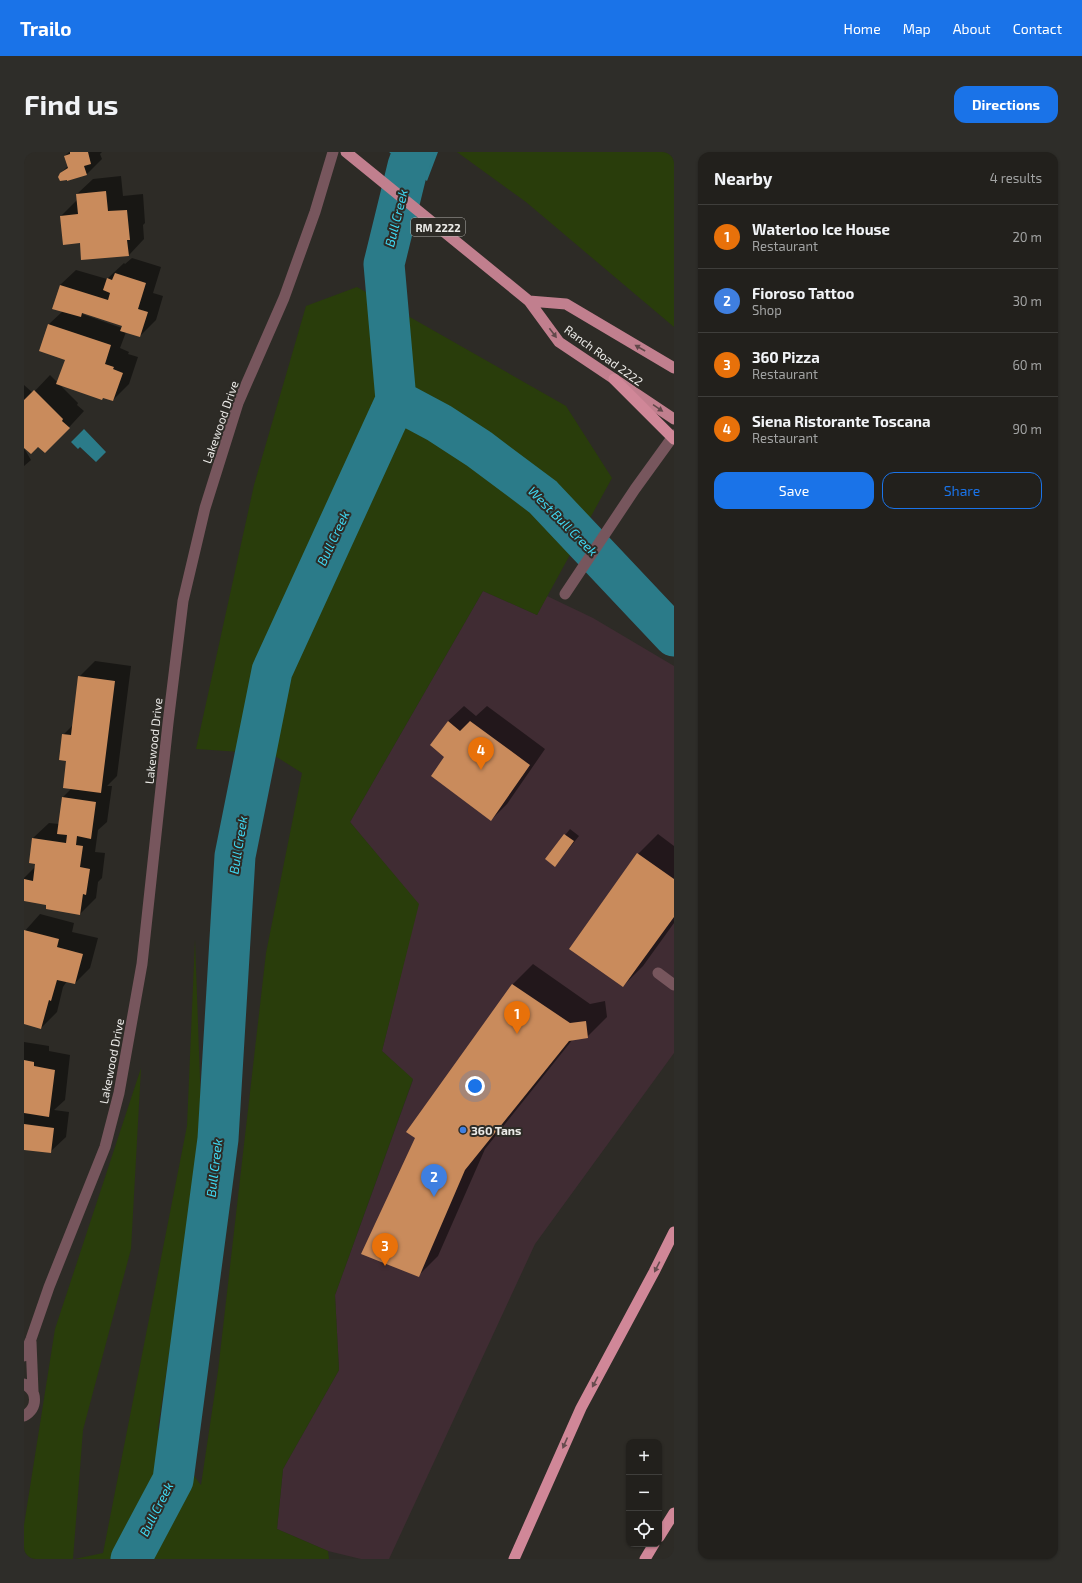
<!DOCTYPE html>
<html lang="en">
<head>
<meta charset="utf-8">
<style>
	body { margin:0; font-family:"Exo 2",sans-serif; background:#2e2d29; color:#f1f3f6 }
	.controls { position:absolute; right:12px; bottom:12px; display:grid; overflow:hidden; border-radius:8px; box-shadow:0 1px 3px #0004 }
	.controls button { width:36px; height:36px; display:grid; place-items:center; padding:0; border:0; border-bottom:1px solid #3f3e3b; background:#22201c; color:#f1f3f6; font:20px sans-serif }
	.you { position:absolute; left:451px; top:934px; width:14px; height:14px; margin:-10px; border:3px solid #fff; border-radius:50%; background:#1a73e8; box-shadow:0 0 0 6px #1a73e833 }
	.badge { display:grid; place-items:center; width:26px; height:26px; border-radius:50%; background:#1a73e8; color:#fff; font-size:13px; font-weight:700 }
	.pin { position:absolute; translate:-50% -33px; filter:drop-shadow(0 1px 2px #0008) }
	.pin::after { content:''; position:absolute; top:21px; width:14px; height:12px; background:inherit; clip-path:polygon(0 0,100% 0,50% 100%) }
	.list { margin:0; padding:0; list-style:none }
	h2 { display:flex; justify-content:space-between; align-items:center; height:52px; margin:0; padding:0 16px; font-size:17px }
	h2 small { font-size:13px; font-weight:400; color:#a2a3a3 }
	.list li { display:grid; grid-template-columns:26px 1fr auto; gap:12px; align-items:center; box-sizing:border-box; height:64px; padding:0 16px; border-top:1px solid #3f3e3b }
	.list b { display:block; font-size:15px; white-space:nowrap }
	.list p { margin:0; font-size:13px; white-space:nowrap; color:#a2a3a3 }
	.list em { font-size:13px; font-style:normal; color:#a2a3a3 }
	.actions { display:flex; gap:8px; padding:12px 16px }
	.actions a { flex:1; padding:9px 0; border:1px solid #1a73e8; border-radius:12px; text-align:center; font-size:14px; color:#1a73e8 }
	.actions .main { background:#1a73e8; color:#fff }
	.icon { flex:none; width:22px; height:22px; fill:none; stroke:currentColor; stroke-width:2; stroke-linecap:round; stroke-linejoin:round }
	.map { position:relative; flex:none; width:650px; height:1407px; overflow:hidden; border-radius:12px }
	header { display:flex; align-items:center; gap:24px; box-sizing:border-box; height:56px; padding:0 20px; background:#1a73e8; color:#fff }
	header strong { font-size:19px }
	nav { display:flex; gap:22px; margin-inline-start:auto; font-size:14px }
	.intro { display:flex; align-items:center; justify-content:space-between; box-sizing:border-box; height:96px; padding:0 24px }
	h1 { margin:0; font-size:28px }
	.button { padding:10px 18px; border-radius:12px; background:#1a73e8; color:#fff; font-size:14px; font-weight:700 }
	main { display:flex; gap:24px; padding:0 24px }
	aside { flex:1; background:#22201c; border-radius:12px; box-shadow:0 1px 3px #0004 }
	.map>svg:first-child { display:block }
</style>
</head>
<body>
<header>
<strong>Trailo</strong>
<nav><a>Home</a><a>Map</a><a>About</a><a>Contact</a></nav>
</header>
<div class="intro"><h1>Find us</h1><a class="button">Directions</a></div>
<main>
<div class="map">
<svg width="650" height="1407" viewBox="0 0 650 1407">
	<rect width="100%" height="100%" fill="#2d2b26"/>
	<path fill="#402c33" d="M459,439L513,463L523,444L569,466L650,514V901L511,1092L365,1407H337L304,1399L253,1377L259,1317L315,1218L311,1143L389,928L358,899L394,752L326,670Z"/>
	<path fill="#293d0b" d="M433,0H650V175L502,50Z
		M333,135L542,254L588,326L513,463L459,439L326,670L395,752L358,899L389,927L311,1143L315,1218L259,1317L253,1377L304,1399L305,1407H51L79,1401L163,974L171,788L178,983L134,1276L177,1333L194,1219L242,801L278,621L248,602L172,597L230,333L282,154Z
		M117,916L107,1097L59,1278L49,1407H0V1373L31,1177Z"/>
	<path fill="#2b7b89" d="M365,0H414L403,29Z
		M60,277L82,300L72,310L56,295L54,297L47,290Z"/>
	<path fill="#0007" fill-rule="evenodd" d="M45,0H78L76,2L78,7L62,23L37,21L44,14L41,4Z
		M97,24L99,44L119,42L121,71L119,73L120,87L105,103L57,90L37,64L53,48V42L69,27Z
		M108,106L137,115L129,141L139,144L132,168L116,184L102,180L96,196L105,200L104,202L114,205L105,232L89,248L35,232L54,251L53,253L60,259L37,284L14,293L0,295V233L9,241L26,223L34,231L42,207L16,198L25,172L39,159L36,133L52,118L83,127L100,111L101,112ZM60,161L99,173L98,176L58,162Z
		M0,296L7,308L0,314Z
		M71,509L107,514L93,624L83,634H88L83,670L74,678L71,700L81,701L78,726L74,730L72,746L56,762L23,752L0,748V726L12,714L9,686L25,671L35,672L39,645L48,636L39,583L49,573L55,525Z
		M440,554L452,564L463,554L521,597L483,652L467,668L421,605L424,569Z
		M546,677L555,684L531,714L522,707Z
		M634,682L650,694V771L619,814L599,834L614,702Z
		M16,762L50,771L48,780L74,786L66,816L51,831L43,829L39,835L33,860L17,876L0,871V780Z
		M509,812L566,852L581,849L583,865L563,885L549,887L461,997L414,1104L394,1124L392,986L383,980L489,832Z
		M0,890L25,894V899L46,903L41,948L30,958L45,960L42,985L26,1000L0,997Z"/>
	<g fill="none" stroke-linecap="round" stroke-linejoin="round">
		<path stroke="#2b7b89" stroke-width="41" d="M372,248L415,271L455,297L519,345L650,484
			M107,1407L149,1328L194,987L211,704L248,519L372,248L360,112L384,14L389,0"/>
	</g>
	<path fill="#c98b5c" d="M46,0H64L67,12L60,14L63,23L43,29V28L36,29L34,25L36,21L44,16L40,4L46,2Z
		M82,39L84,59L103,58L106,88H103L105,104L57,108L56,91L39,93L36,64L54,62L52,42Z
		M91,121L122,131L114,157L124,160L116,185L96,179L98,174L58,161L57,165L28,157L36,133L84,148L86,141L79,138L83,126L88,128Z
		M24,172L87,193L81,212L90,215L89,217L99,221L89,249L79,246L78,248L32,232L41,208L15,199Z
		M10,238L39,267L38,269L46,276L21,301L14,295L7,302L0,296V248Z
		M54,524L91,529L77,641L39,636L42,609L35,608L38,582L47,583Z
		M424,569L436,579L446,569L506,613L467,669L407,624L420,605L406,593Z
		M38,645L72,650L67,687L53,684L52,693L59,694L56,715L66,717L62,743L59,742L56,763L22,757V753L0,749V727L9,729L11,712L5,711L8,686L42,691L43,683L33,682Z
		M540,682L550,689L531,715L521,707Z
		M613,701L650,727V765L599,835L545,797Z
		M0,778L35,787L33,795L59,802L51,832L33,828L27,849L25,848L17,877L0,872Z
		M488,832L546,871L562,869L564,886L545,889L441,1018L395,1125L337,1102L391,986L382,980Z
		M0,908L10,910V914L31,918L25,965L0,961Z
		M0,972L30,976L27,1001L0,998Z"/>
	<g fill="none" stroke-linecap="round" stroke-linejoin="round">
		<path stroke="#77565d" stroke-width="11" d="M541,442L611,337L650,283
			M634,821L650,833"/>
		<path stroke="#77565d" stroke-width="11" d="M7,1190L9,1239
			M0,1204L7,1187L25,1135L81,995L95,941L118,812L144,571L159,449L181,356L214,251L260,146L291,60L309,0
			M0,1232C14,1239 14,1256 0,1264"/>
		<path stroke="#c17f8e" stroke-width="11" d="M322,0L505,149L535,190L650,267
			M505,149L542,152L650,216"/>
		<path stroke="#d08798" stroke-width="11" d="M590,227L650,287
			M635,1385L650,1361
			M490,1407L557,1256L630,1120L650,1080
			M621,1407L630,1392"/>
	</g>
	<defs><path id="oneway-solid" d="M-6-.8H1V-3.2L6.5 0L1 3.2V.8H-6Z"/></defs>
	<g fill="#61484a">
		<use href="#oneway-solid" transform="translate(529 181) rotate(53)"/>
		<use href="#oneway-solid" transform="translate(616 196) rotate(-150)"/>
		<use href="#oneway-solid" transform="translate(634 256) rotate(34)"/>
	</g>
	<g fill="#664b4e">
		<use href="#oneway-solid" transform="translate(633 1115) rotate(117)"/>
		<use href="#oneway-solid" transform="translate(571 1230) rotate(118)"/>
		<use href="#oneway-solid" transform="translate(541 1291) rotate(114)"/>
	</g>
	<circle fill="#3f7fe0" stroke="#2d2b26" stroke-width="1.5" cx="439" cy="978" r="4"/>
	<g text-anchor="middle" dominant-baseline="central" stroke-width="4" stroke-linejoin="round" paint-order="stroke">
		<rect fill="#2d2b26" stroke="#b2b1ad" stroke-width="1" x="387" y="66" width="54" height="18" rx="3"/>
		<g font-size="11" font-weight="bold" fill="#ebeae7">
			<text x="414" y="75">RM 2222</text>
		</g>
		<g font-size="12" fill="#ebeae7" stroke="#2d2b26">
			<text transform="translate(580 203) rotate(36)">Ranch Road 2222</text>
			<text transform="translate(196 270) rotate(-71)">Lakewood Drive</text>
			<text transform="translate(129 589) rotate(-84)">Lakewood Drive</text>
			<text transform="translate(87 909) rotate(-79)">Lakewood Drive</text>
		</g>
		<g font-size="12" font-weight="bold" fill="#ebeae7" stroke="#2d2b26" text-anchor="start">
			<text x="447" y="978">360 Tans</text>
		</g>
		<g font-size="13" font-style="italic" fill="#3fd8f2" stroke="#2d2b26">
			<text transform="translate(372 66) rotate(-76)">Bull Creek</text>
			<text transform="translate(539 369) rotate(45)">West Bull Creek</text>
			<text transform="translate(309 386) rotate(-65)">Bull Creek</text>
			<text transform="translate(214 693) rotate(-81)">Bull Creek</text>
			<text transform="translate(190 1016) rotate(-83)">Bull Creek</text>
			<text transform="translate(132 1357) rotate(-63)">Bull Creek</text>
		</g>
	</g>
</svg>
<div class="controls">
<button>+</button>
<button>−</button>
<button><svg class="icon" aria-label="locate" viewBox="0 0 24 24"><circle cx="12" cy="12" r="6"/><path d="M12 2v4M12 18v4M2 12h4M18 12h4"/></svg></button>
</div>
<div class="you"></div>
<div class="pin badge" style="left:493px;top:882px;background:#e8710a">1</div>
<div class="pin badge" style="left:410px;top:1045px;background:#3f7fe0">2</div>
<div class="pin badge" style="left:361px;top:1114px;background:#e8710a">3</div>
<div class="pin badge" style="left:457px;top:618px;background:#e8710a">4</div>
</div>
<aside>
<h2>Nearby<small>4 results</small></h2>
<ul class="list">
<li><span class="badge" style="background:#e8710a">1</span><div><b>Waterloo Ice House</b><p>Restaurant</p></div><em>20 m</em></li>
<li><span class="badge" style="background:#3f7fe0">2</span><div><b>Fioroso Tattoo</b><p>Shop</p></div><em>30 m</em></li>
<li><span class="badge" style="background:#e8710a">3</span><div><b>360 Pizza</b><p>Restaurant</p></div><em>60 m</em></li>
<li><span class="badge" style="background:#e8710a">4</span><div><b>Siena Ristorante Toscana</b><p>Restaurant</p></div><em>90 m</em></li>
</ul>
<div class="actions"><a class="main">Save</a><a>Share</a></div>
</aside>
</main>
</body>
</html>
